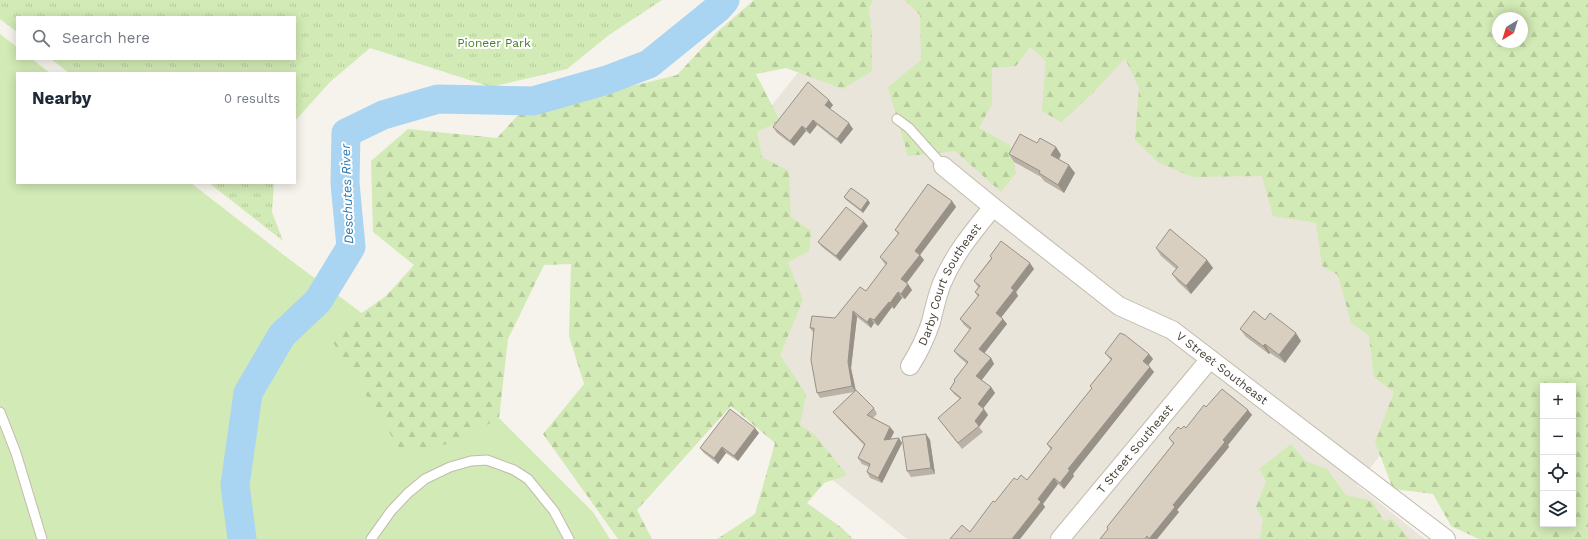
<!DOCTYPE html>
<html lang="en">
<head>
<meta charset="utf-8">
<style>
	body { margin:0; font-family:"Work Sans",sans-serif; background:#f2f2f3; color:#1f2937 }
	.controls { position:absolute; right:12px; bottom:12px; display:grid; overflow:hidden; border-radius:0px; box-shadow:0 2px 10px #0003 }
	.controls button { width:36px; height:36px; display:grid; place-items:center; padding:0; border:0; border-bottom:1px solid #e0e1e3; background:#fff; color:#1f2937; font:20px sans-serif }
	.compass { position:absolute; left:1492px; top:12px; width:36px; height:36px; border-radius:50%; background:#fff; box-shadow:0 2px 10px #0003; rotate:218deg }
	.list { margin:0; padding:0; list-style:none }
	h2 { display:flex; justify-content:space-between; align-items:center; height:52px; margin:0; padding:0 16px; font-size:17px }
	h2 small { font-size:13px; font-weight:400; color:#747a83 }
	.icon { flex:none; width:22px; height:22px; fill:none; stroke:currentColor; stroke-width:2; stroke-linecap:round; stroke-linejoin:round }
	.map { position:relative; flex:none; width:1588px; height:539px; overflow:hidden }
	.search { position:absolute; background:#fff; box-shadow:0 2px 10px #0003; left:16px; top:16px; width:280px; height:44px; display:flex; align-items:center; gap:10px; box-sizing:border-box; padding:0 14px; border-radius:0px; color:#747a83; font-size:15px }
	.panel { position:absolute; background:#fff; box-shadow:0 2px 10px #0003; left:16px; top:72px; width:280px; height:112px; border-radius:0px }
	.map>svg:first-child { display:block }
</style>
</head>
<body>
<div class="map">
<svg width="1588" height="539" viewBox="0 0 1588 539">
	<defs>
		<pattern id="forest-firs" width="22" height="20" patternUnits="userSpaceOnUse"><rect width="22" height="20" fill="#d2eab5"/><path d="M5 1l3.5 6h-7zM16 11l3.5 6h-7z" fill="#b6ca9c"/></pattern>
		<pattern id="park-tufts" width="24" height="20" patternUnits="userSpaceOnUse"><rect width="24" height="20" fill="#d2eab5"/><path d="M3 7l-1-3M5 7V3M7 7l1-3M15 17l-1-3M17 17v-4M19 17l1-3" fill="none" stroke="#b6ca9c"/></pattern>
	</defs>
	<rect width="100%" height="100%" fill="#f6f3ec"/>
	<path fill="#eae5da" d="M856,0H1261L1464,348L1357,485L1425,539H907L612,305Z"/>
	<path fill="#d2eab5" d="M0,34L17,47V59H32L50,73H17V183H191L289,259L355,308L499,418L593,512L610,539H0Z"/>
	<path fill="url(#forest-firs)" fill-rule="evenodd" d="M754,0H873L869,8L872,36V71L843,89L786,68L756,74L780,121L757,132L762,157L789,171L791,217L811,231L809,251L788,262L803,300L780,355L806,394L800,425L815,435L847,475L824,483L807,503L842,528L853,539H717L755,514L775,443L731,406L637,510L652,539H618L543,434L584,384L569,336L571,264L544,265L508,339L499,418L455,443L401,451L329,336L386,296L414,265L373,232L371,161L408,129L497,138L519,114L677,75L717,32Z
		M905,0H1588V539H1479L1451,526L1433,494L1393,489L1375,442L1394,392L1374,377L1369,336L1351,323L1338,275L1322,266L1316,223L1273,216L1262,176L1192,177L1158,162L1135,140L1139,88L1125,58L1094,92L1061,122L1042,111L1046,61L1030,47L1016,66L992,68V104L979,128L1010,145L1016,173L1001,192L955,151L908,156L888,87L921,60L920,15ZM1498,18H1522V42H1498ZM1543,386H1573V524H1543Z
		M1291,444L1305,461L1327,469L1346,495L1372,501L1384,521L1392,519L1410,539H1260L1263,520L1256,507L1266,481L1259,469Z"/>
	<path fill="url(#park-tufts)" d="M0,0H662L609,35L567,69L491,87L370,48L330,82L295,121V73H69L51,59H295V17H17V32L0,19Z
		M209,183H274L272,212L283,241Z"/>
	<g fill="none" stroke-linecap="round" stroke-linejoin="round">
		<path stroke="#a9d4f2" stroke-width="29" d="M242,539L235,485L248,393L282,335L318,301L351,247L345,183L346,133L383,115L438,99L533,101L607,80L649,64L717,9L725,0"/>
		<defs>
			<path id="service" d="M897,119L909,128L943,166
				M0,412L16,453L42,539
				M371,539L391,511L408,493L425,479L450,467L471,461L487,460L514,470L528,479L554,511L569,539"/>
			<g id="minor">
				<path id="s1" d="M943,166L993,207L1119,306L1172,330L1446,539"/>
				<path id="s2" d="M910,366C919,352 926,337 931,322C934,309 937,296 942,283C955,253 972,233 993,207"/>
				<path id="s3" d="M1060,539L1210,359"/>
			</g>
		</defs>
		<use href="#service" stroke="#c2bbae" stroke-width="11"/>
		<use href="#minor" stroke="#c2bbae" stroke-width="20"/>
		<use href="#service" stroke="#fff" stroke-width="9"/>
		<use href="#minor" stroke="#fff" stroke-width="18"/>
	</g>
	<path fill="#bab2a6" d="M833,105L830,109L853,129L841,144L817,125L810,134L806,131L794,146L777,133L773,127Z
		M1056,147L1061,155L1059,159L1075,173L1064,193L1044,181L1041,177L1014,162L1009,154Z
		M844,197L870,203L863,213L846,200Z
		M952,201L956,207L920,255L924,260L907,283L912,290L905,299L902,298L894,309L892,307L878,326L874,323L871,328L857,317L851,368L856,391L874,408L877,414L873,418L890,427L894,432L891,439L902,443L882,483L870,478L867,472L869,467L862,464L858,458L864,445L837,417L833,412L854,392L820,398L817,393L813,332L810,328L835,318L866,291L886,265L884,263L880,257L898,234L895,230Z
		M868,226L840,261L822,247L818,242Z
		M1156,248L1207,260L1213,268L1191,294L1178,282L1172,274L1176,269L1161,256Z
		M990,256L1034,269L1016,292L1018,296L1001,317L1003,319L1007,324L984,353L991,358L994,364L982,380L991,387L995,393L983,408L988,415L979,427L983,432L962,449L938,418L960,399L954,394L950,389L955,382L954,380L967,364L958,356L954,351L970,330L964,325L960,319L978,297L975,292L978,287L974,281L991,258Z
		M1265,320L1301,341L1285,363L1270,353L1269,354L1246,337L1240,329Z
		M1105,353L1149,354L1153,359L1148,365L1154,372L1073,474L1074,476L1064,489L1058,484L1043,504L1045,507L1020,539H950L970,532L995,502L1017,480H1027L1051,450L1047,444L1092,388L1090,386L1111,360L1109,358Z
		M1206,407L1248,410L1252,415L1228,445L1229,447L1182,504L1177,510L1179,512L1157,539H1100L1108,529L1107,527L1173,444L1169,438L1181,429L1186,428Z
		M759,433L738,461L726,453L718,464L704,453L700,448Z
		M926,434L930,440L935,474L911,477L907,471Z"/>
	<path fill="#979187" d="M829,100L833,105L829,110L825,105Z
		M813,120L817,125L810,134L806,129Z
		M849,123L853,129L841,144L837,139Z
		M802,126L806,131L794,146L790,141Z
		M1056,147L1061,155L1057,163L1051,155Z
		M1069,165L1075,173L1064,193L1058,185Z
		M868,200L870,203L863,213L861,210Z
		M952,201L956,207L920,255L924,260L905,285L901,279L915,251Z
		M864,221L868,226L840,261L836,256Z
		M1207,260L1213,268L1191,294L1186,286Z
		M1030,263L1034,269L1016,292L1018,296L1000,319L996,313L1011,288Z
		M908,284L912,290L905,299L901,294Z
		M898,292L902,298L894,309L890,303Z
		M889,302L892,307L878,326L874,320Z
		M853,311L857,317L851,368L856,392L852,386L848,362Z
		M870,318L874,323L871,328L867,322Z
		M1003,319L1007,324L983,355L979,349Z
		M1296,333L1301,341L1285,363L1279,355Z
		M1265,344L1270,353L1269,354L1263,346Z
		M1149,354L1153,359L1147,367L1143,361Z
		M991,358L994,364L980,382L976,376Z
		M1150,367L1154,372L1073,474L1074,476L1064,489L1060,483L1068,469Z
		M991,387L995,393L982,410L978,404Z
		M984,409L988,415L979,427L975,421Z
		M1248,410L1252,415L1228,445L1229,447L1182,504L1177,510L1179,512L1157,539H1149L1173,505L1223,440Z
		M890,427L894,432L887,445L884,440Z
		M755,428L759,433L738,461L734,456Z
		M926,434L930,440L935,474L931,468Z
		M899,438L902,443L882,483L878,478Z
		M722,447L726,453L718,464L714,458Z
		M1054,478L1058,484L1043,504L1045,507L1020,539H1012L1038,499Z"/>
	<path fill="#d8cfc1" stroke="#979187" d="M808,82L829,100L825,105L849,123L837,139L813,120L806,129L802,126L790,141L773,127Z
		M1020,134L1037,143L1040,138L1056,147L1051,155L1069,165L1058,185L1039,173L1040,171L1009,154Z
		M928,184L952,201L915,251L920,255L901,279L908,284L901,294L898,292L890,303L889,302L874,320L870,318L867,322L853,311L848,362L852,386L817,393L811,360L814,328H810L812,316L835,318L860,287L866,291L887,263L880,257L899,233L895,230Z
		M851,188L868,200L861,210L844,197Z
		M846,207L864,221L836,256L818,242Z
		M1170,229L1207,260L1186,286L1172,274L1178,267L1156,248Z
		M1001,241L1030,263L1011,288L1014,290L996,313L1003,319L979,349L991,358L976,376L991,387L978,404L984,409L975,421L979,426L958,443L938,418L961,398L950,389L955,381L954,380L968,362L954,351L971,328L960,319L979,295L975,292L980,286L974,281L992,258L990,256Z
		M1254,311L1265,320L1270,313L1296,333L1279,355L1265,344L1263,346L1240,329Z
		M1120,333L1125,335L1149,354L1143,361L1150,367L1068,469L1070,470L1060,483L1054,478L1038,499L1041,502L1012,539H950L962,525L970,532L993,501L995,502L1014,478L1017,480L1021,475L1027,480L1052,448L1047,444L1092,388L1090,386L1112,359L1105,353Z
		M1222,389L1248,410L1223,440L1225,442L1178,499L1173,505L1175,507L1149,539L1147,536L1145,539H1100L1108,529L1107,527L1174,443L1169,438L1178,427L1181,429L1184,426L1186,428L1204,405L1206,407Z
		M856,390L874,408L867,415L890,427L884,440L899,438L878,478L867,472L870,464L858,458L865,444L833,412Z
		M730,409L755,428L734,456L722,447L714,458L700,448Z
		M926,434L931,468L907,471L902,437Z"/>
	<g text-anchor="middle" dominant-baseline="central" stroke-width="4" stroke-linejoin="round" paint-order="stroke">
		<g font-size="12" fill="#4a7f2a" stroke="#fff">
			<text x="494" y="43">Pioneer Park</text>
		</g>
		<g font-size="12" fill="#4b4439" stroke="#fff">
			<text stroke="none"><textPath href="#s2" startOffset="91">Darby Court Southeast</textPath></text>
			<text stroke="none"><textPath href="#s1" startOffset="346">V Street Southeast</textPath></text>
			<text stroke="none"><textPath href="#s3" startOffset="117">T Street Southeast</textPath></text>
		</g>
		<g font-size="13" font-style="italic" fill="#2e7ab2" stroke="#fff">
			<text transform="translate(347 194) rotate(-92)">Deschutes River</text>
		</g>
	</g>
</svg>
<div class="controls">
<button>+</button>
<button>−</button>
<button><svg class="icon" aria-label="locate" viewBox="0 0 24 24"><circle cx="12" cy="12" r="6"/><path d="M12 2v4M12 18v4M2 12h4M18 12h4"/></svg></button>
<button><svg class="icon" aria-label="layers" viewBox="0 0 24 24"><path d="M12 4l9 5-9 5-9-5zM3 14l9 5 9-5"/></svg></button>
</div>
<svg class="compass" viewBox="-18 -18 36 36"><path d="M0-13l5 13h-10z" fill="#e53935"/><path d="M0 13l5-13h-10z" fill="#747a83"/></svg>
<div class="search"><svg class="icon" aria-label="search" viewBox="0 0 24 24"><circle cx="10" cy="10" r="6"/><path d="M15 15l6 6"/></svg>Search here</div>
<section class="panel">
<h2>Nearby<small>0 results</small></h2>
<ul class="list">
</ul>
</section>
</div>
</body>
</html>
